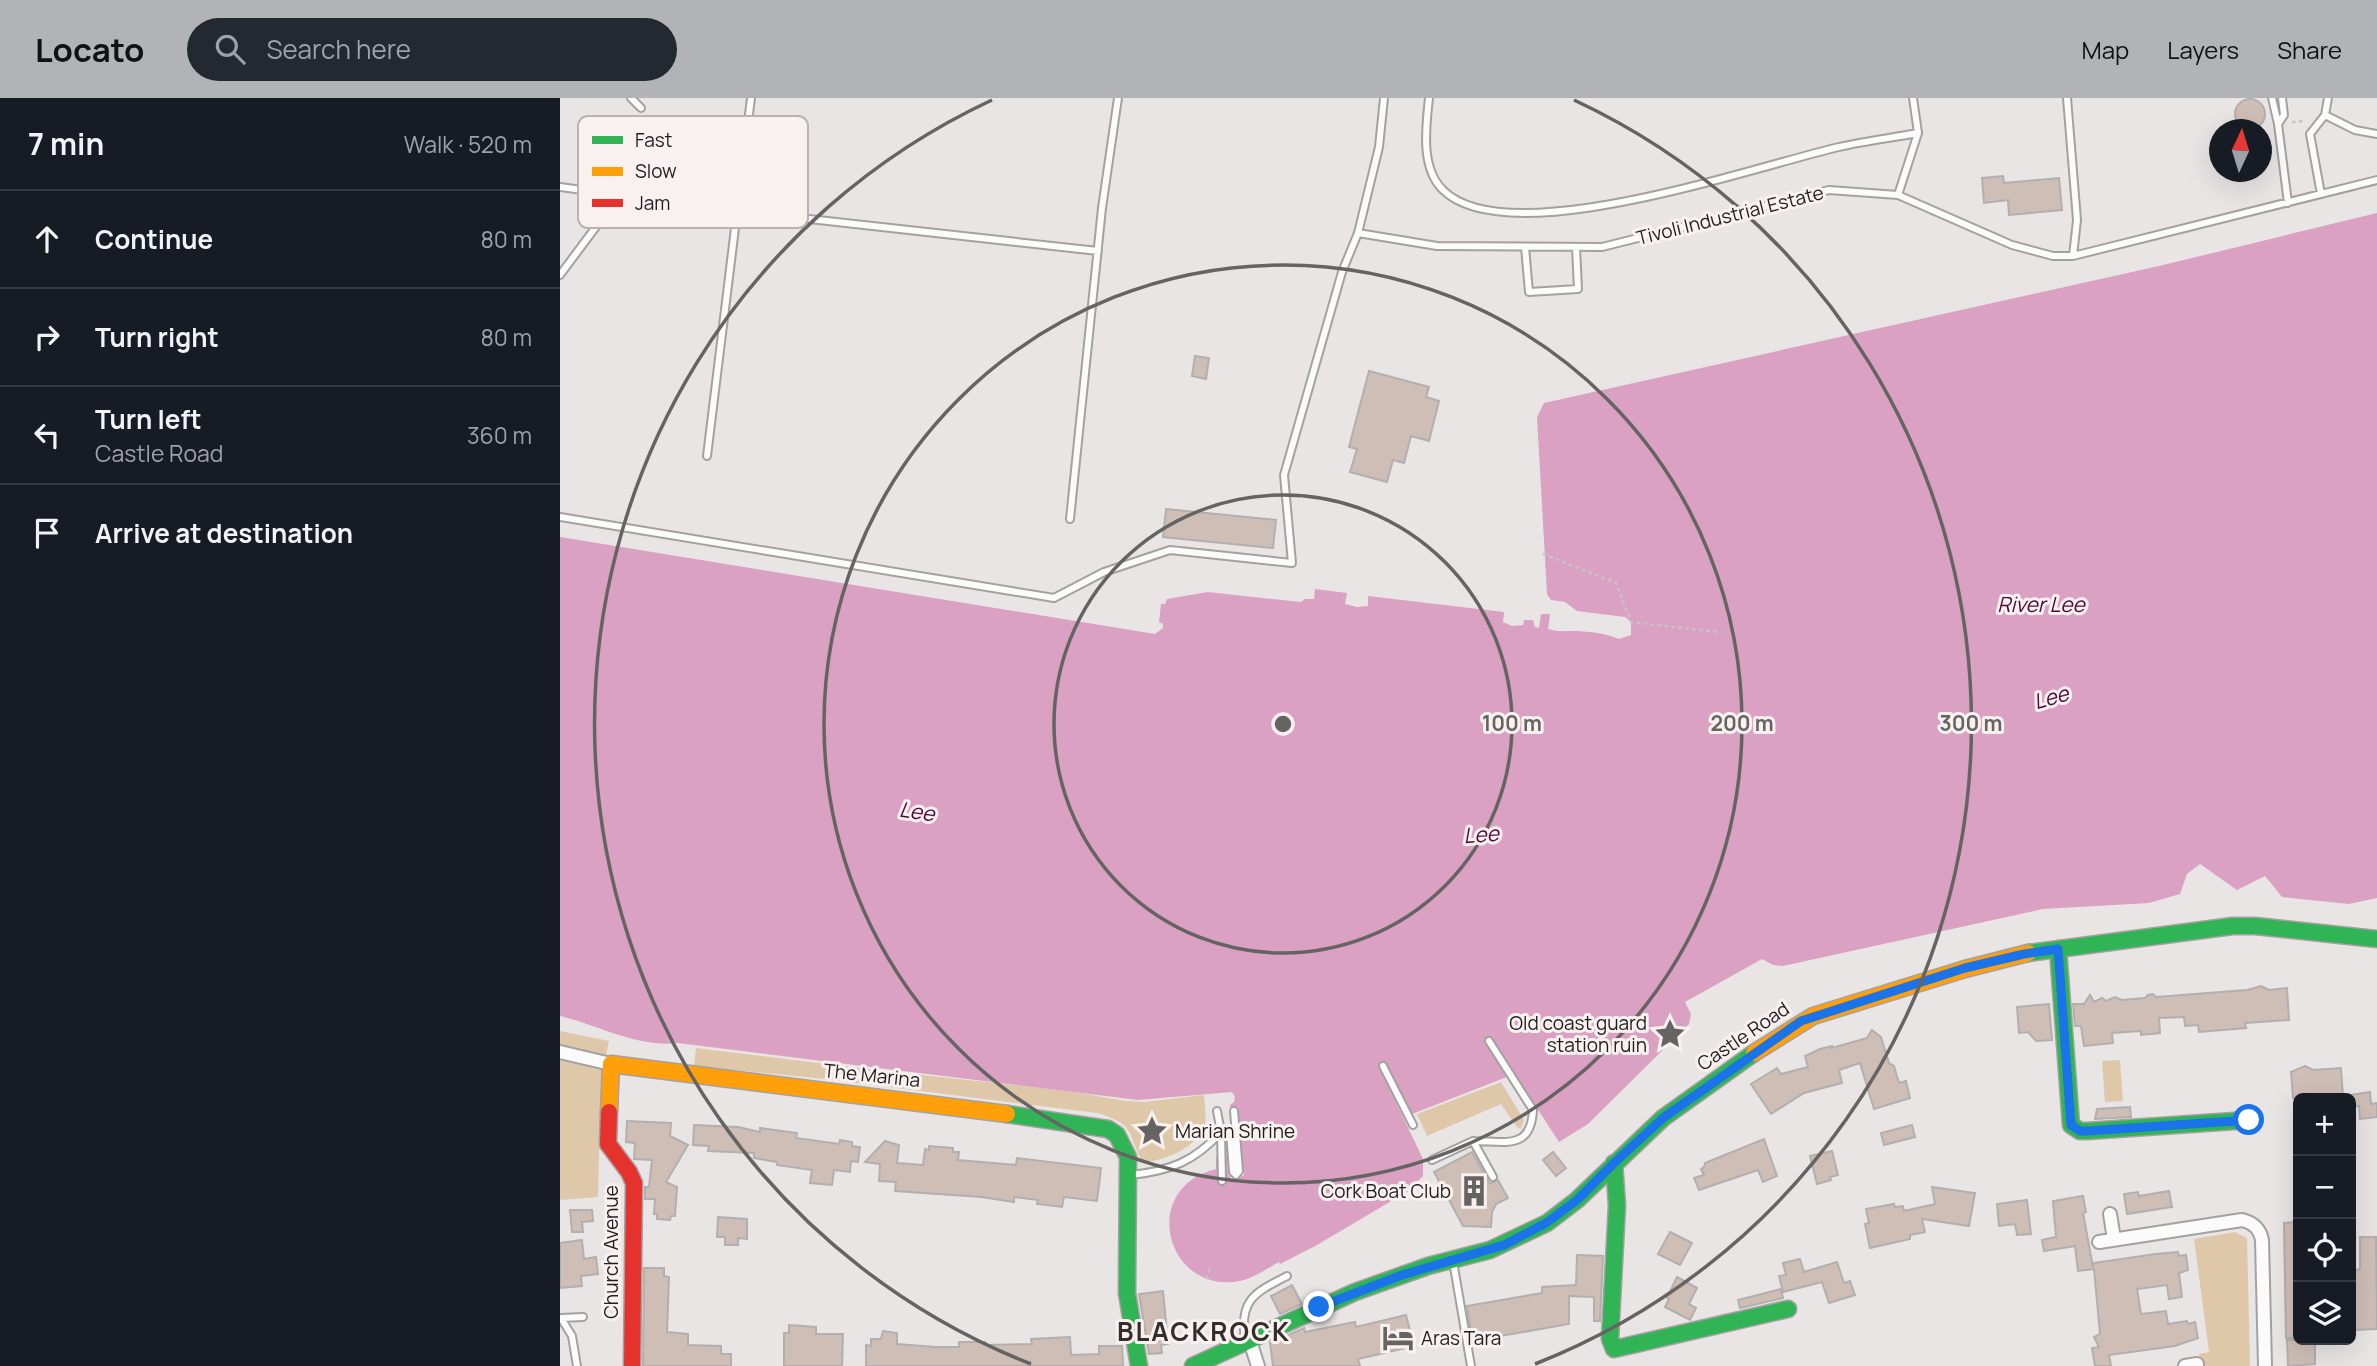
<!DOCTYPE html>
<html lang="en">
<head>
<meta charset="utf-8">
<style>
	body { margin:0; font-family:Manrope,sans-serif; background:#242831; color:#f1f3f6 }
	.controls { position:absolute; right:21px; bottom:21px; display:grid; overflow:hidden; border-radius:10px; box-shadow:0 7px 28px #0002 }
	.controls button { width:63px; height:63px; display:grid; place-items:center; padding:0; border:0; border-bottom:2px solid #363941; background:#171b24; color:#f1f3f6; font:35px sans-serif }
	.compass { position:absolute; left:1649px; top:21px; width:63px; height:63px; border-radius:50%; background:#171b24; box-shadow:0 7px 28px #0002; rotate:4deg }
	.stop { position:absolute; width:21px; height:21px; margin:-16px; border:5px solid #1a73e8; border-radius:50%; background:#fff }
	.stop.end { background:#1a73e8; border-color:#fff; box-shadow:0 2px 7px #0008 }
	.list { margin:0; padding:0; list-style:none }
	h2 { display:flex; justify-content:space-between; align-items:center; height:91px; margin:0; padding:0 28px; font-size:30px }
	h2 small { font-size:23px; font-weight:400; color:#9ea1a6 }
	.list li { display:grid; grid-template-columns:46px 1fr auto; gap:21px; align-items:center; box-sizing:border-box; height:98px; padding:0 28px; border-top:2px solid #363941 }
	.list b { display:block; font-size:26px; white-space:nowrap }
	.list p { margin:0; font-size:23px; white-space:nowrap; color:#9ea1a6 }
	.list em { font-size:23px; font-style:normal; color:#9ea1a6 }
	.icon { flex:none; width:38px; height:38px; fill:none; stroke:currentColor; stroke-width:2; stroke-linecap:round; stroke-linejoin:round }
	.map { position:relative; flex:none; width:1817px; height:1268px; overflow:hidden }
	header { display:flex; align-items:center; gap:42px; box-sizing:border-box; height:98px; padding:0 35px; background:#b2b3b4; color:#111 }
	header strong { font-size:33px }
	nav { display:flex; gap:38px; margin-inline-start:auto; font-size:24px }
	.search { width:490px; height:63px; background:#242831; display:flex; align-items:center; gap:18px; box-sizing:border-box; padding:0 24px; border-radius:38px; color:#9ea1a6; font-size:26px }
	main { display:flex }
	aside { flex:1; background:#171b24 }
	.map>svg:first-child { display:block }
</style>
</head>
<body>
<header>
<strong>Locato</strong>
<div class="search"><svg class="icon" aria-label="search" viewBox="0 0 24 24"><circle cx="10" cy="10" r="6"/><path d="M15 15l6 6"/></svg>Search here</div>
<nav><a>Map</a><a>Layers</a><a>Share</a></nav>
</header>
<main>
<aside>
<h2>7 min<small>Walk · 520 m</small></h2>
<ul class="list">
<li><svg class="icon" aria-label="ahead" viewBox="0 0 24 24"><path d="M12 20V5M6 11l6-6 6 6"/></svg><div><b>Continue</b></div><em>80 m</em></li>
<li><svg class="icon" aria-label="right" viewBox="0 0 24 24"><path d="M7 20v-9h11M14 6l5 5-5 5"/></svg><div><b>Turn right</b></div><em>80 m</em></li>
<li><svg class="icon" aria-label="left" viewBox="0 0 24 24"><path d="M17 20v-9H6M10 6l-5 5 5 5"/></svg><div><b>Turn left</b><p>Castle Road</p></div><em>360 m</em></li>
<li><svg class="icon" aria-label="arrive" viewBox="0 0 24 24"><path d="M6 21V4h12l-3 4 3 4H6"/></svg><div><b>Arrive at destination</b></div></li>
</ul>
</aside>
<div class="map">
<svg width="1817" height="1268" viewBox="0 0 1817 1268">
	<rect width="100%" height="100%" fill="#e9e5e5"/>
	<path fill="#dfc8aa" d="M0,933L49,943L41,981L38,1099L0,1102Z
		M136,950L332,974V977L352,979L353,976L508,993L566,1003L584,1004L644,997C645,1008 647,1021 644,1030C637,1049 602,1064 583,1064C566,1036 578,1027 537,1015L265,981L134,968Z
		M1560,962L1563,1003L1545,1004L1542,963Z
		M941,984L964,1022L961,1031L957,1029L941,1006L867,1038L857,1016Z
		M1675,1134L1687,1140L1690,1268H1641L1639,1256L1649,1254L1634,1141Z"/>
	<path fill="#daa1c2" d="M1817,115V800L1789,806L1722,799L1705,778L1677,792L1640,766L1627,776L1620,796L1589,805L1483,811L1223,868L1213,867L1202,861L1125,904L1131,916L1129,926L1028,1026L999,1044L932,941L926,944L947,979L852,1016L826,966L819,969L863,1061V1078L850,1092L757,1147L720,1166L719,1164C706,1171 694,1180 680,1183C606,1197 578,1090 656,1071V1059L667,1058L668,1076L672,1082H677L684,1077L681,1049H675L670,1007L674,1004L675,999L672,994L578,1002L118,945C78,950 38,927 0,918V439L595,536L603,530V526L599,524L601,506H605L607,501L648,494L741,504L745,501H754L755,491L787,495L785,506L797,509L808,508V498L944,514L943,524L952,528L963,527L964,522H973L975,529L979,530L981,516H990L988,531C998,534 1003,533 1012,533C1027,533 1045,535 1059,541L1071,537V524L1065,519L1017,513L1005,504L991,502L987,496L977,319L984,305L1599,168Z"/>
	<path fill="#cfbeb5" stroke="#b2afaf" stroke-width="2" d="M1675 16a15 15 0 1 1 30 0a15 15 0 1 1-30 0Z
		M1443,78L1444,85L1499,80L1502,112L1449,117L1448,102L1424,105L1422,80Z
		M635,258L649,260L646,281L632,278Z
		M809,273L869,289L866,299L879,303L869,343L851,338L844,365L833,362L827,384L790,374L797,351L789,349Z
		M606,411L716,422L713,450L603,439Z
		M1701,888L1709,892L1727,890L1729,922L1685,925L1686,930L1639,934L1638,927L1625,928L1624,919L1599,920L1600,935L1581,937V933L1552,935L1553,945L1524,948L1521,928H1515L1513,906H1524L1530,897L1534,904L1542,900L1546,903L1555,899L1562,902L1585,900L1588,897L1593,896L1596,899L1687,892Z
		M1489,906L1492,942L1476,943L1468,934L1459,935L1457,909Z
		M1312,932L1321,939L1329,965L1334,968L1339,985L1346,983L1350,1000L1314,1011L1300,965L1279,972L1282,985L1244,995L1211,1016L1191,986L1217,970L1221,976L1248,969L1245,958L1260,951L1272,948V950L1307,940Z
		M1745,968L1753,972L1781,970L1783,1000H1733L1731,974Z
		M1810,994L1811,1006L1817,1005V1019L1800,1021L1799,1008L1792,1009L1790,997Z
		M1570,1009L1571,1019L1535,1021L1537,1011Z
		M67,1023L111,1025L110,1038L128,1047L106,1084L117,1089L115,1118H111L110,1122L97,1121V1116H94L95,1101H85V1089H89L92,1062L74,1061L75,1045L66,1044Z
		M134,1027L178,1029L200,1034V1030L222,1033L237,1035L236,1040L279,1046L280,1042L292,1044V1048L300,1049L298,1064L291,1063L290,1074L274,1072L272,1087L250,1085L252,1072L217,1067V1064L194,1060V1055L148,1053L149,1048L133,1047Z
		M1352,1027L1355,1039L1324,1047L1321,1035Z
		M1204,1041L1217,1078L1203,1084L1198,1072L1139,1092L1134,1080L1144,1077L1141,1071L1144,1069L1145,1065Z
		M325,1043L339,1047L337,1065L363,1067L365,1051L369,1052V1048L393,1050V1054H399L398,1062L456,1067L457,1060L541,1070L537,1103L504,1099L502,1109L477,1106L478,1102L454,1099V1104L422,1099L335,1093L336,1084L319,1083L320,1066L305,1064Z
		M1272,1053L1278,1077L1270,1079L1271,1082L1257,1086L1250,1058Z
		M912,1054L930,1086L938,1082L948,1100L936,1106L932,1114L931,1129L903,1128L874,1074Z
		M993,1054L1006,1070L996,1078L983,1062Z
		M1372,1089L1415,1095L1409,1128L1362,1121L1365,1134L1350,1137V1141L1310,1150L1305,1126L1309,1125L1306,1111L1334,1106L1335,1109L1343,1108L1344,1113L1375,1106Z
		M1609,1093L1612,1109L1567,1116L1564,1096L1578,1094L1579,1098Z
		M1523,1098L1526,1114L1523,1115L1533,1169V1165L1596,1156L1618,1154L1619,1158L1626,1157L1628,1172L1619,1175L1622,1199L1609,1201L1607,1187L1577,1191L1581,1216L1606,1213L1608,1226L1627,1223L1628,1226L1635,1224L1638,1240L1615,1248L1549,1257L1551,1268H1535L1532,1250L1539,1249L1534,1239L1540,1236L1534,1171L1518,1173L1515,1148L1484,1153L1482,1142L1496,1139L1493,1103Z
		M1467,1102L1471,1136L1457,1137L1455,1126L1439,1128L1437,1106Z
		M10,1112H32L33,1123L22,1124L23,1134H12Z
		M158,1119L187,1121V1141L178,1140V1147H165V1139H157Z
		M1738,1124V1240H1726L1724,1125Z
		M1110,1134L1132,1145L1120,1167L1098,1156Z
		M1800,1139H1816L1817,1231L1795,1232L1791,1173L1800,1171Z
		M22,1142L24,1161L36,1159L38,1176L21,1178L22,1188L0,1190V1145Z
		M1017,1157L1043,1158L1040,1223H1034V1199L1009,1198V1226L912,1243L907,1208L982,1195V1189L1016,1187Z
		M1240,1161L1244,1174L1277,1164L1284,1185L1290,1183L1295,1197L1269,1205L1262,1184L1223,1194L1219,1178L1226,1177L1223,1165Z
		M84,1170H104V1178L109,1179L107,1234L128,1236V1247L161,1248V1256H171V1268H83Z
		M1117,1179L1137,1190L1129,1206L1136,1210L1130,1222L1105,1209L1109,1201L1107,1200Z
		M732,1187L742,1206L720,1216L711,1198Z
		M1221,1191L1223,1200L1180,1210L1178,1202Z
		M603,1193L608,1246L601,1247L602,1255L589,1256L579,1196Z
		M846,1217L854,1248L798,1261L800,1268H713L710,1245L744,1230L745,1234L795,1224L796,1229Z
		M229,1227L256,1229V1236H283L282,1268H224V1235H229Z
		M323,1233L337,1235V1246L375,1249H399V1244H425V1247L472,1246L471,1241L510,1239L511,1257L539,1256V1248H562L563,1268H306V1247L311,1248V1241H321Z
		M1727,1242H1755V1266L1728,1268Z"/>
	<g fill="none" stroke-linecap="round" stroke-linejoin="round">
		<defs>
			<path id="lane" d="M71,0L81,10
				M869,0C866,28 860,70 883,92C947,156 1196,68 1279,49C1305,43 1331,40 1358,35
				M1507,0L1517,122L1513,158
				M1712,0L1718,26L1728,105
				M1765,17L1795,32L1817,36
				M1718,26L1724,17L1722,0
				M0,89L177,113L538,153
				M1761,96L1750,36L1765,17L1768,0
				M1338,97L1358,35L1353,0
				M798,135L877,148L1042,149L1269,92L1338,97L1452,147L1493,158H1513L1817,82
				M965,149L969,194L1018,191L1016,149
				M0,177L47,114L54,97
				M147,358L191,0
				M0,419L494,500L544,474L610,452L732,465L724,377L782,174L798,135L819,49L824,0
				M510,421L542,110L558,0
				M823,968L853,1027
				M913,1043C944,1043 971,1053 973,1012L929,943
				M872,1062L913,1043L933,1079
				M571,1077C610,1073 635,1063 661,1034L657,1013
				M662,1083L661,1034H670L673,1074L676,1077L679,1073L674,1013
				M893,1163L911,1268
				M685,1242C679,1202 694,1195 727,1178
				M17,1268L12,1238L1,1220L23,1219"/>
			<path id="street" d="M0,954L51,966
				M1550,1116L1554,1141
				M1539,1144L1682,1122C1694,1125 1700,1131 1702,1142L1705,1268
				M690,1243L698,1268
				M1625,1268L1637,1266"/>
			<path id="fast" d="M1498,851L1511,1027L1520,1033H1527L1689,1022
				M1468,855L1673,828H1695L1817,841
				M447,1016L548,1031L557,1037L568,1059L567,1195L579,1268
				M1054,1065L1057,1107L1050,1241L1054,1251L1228,1211
				M633,1268L795,1194L868,1168L930,1152L987,1125L1017,1102L1103,1020L1194,955"/>
			<path id="slow" d="M1194,955L1253,918L1405,871L1468,855
				M49,1014L51,966L447,1016"/>
			<path id="jam" d="M49,1014L48,1046L69,1074L74,1085L72,1268"/>
		</defs>
		<use href="#lane" stroke="#a4a1a0" stroke-width="10"/>
		<use href="#street" stroke="#a4a1a0" stroke-width="16"/>
		<use href="#fast" stroke="#a4a1a0" stroke-width="19"/>
		<use href="#slow" stroke="#a4a1a0" stroke-width="19"/>
		<use href="#jam" stroke="#a4a1a0" stroke-width="19"/>
		<path stroke="#c5c5c5" stroke-width="2.5" stroke-dasharray="3.5 3.5" stroke-linecap="butt" d="M1732,24L1745,23
			M983,456L1056,485L1071,524L1158,534
			M646,1181L650,1170"/>
		<use href="#lane" stroke="#fcfbfb" stroke-width="6"/>
		<use href="#street" stroke="#fcfbfb" stroke-width="12"/>
		<use href="#fast" stroke="#30b455" stroke-width="16"/>
		<use href="#slow" stroke="#ff9f0a" stroke-width="16"/>
		<use href="#jam" stroke="#e5322d" stroke-width="16"/>
	</g>
	<g fill="none" stroke-linecap="round" stroke-linejoin="round">
		<path stroke="#1a73e8" stroke-width="9" d="M759,1209L842,1177L944,1147L986,1125L1017,1102L1054,1065L1103,1020L1241,923L1405,870L1464,856L1498,851L1511,1027L1520,1033H1527L1689,1022"/>
	</g>
	<g fill="none" stroke="#666463" stroke-width="3.5">
		<circle cx="723" cy="626" r="229"/>
		<circle cx="723" cy="626" r="459"/>
		<path d="M471 1266A688 688 0 0 1 432 2M1014 2A688 688 0 0 1 975 1266"/>
	</g>
	<defs>
		<symbol id="sight-bare" viewBox="-9 -9 18 18"><path d="M0-6L1.8-2.2L6-1.7L2.9 1.2L3.7 5.4L0 3.3L-3.7 5.4L-2.9 1.2L-6-1.7L-1.8-2.2Z" fill="#666463" stroke="#f9f1f0" stroke-width="2.5" paint-order="stroke"/></symbol>
		<symbol id="building-bare" viewBox="-9 -9 18 18"><path d="M-4-6H4V6H1V3H-1V6H-4ZM-2.5-4.3h1.7v1.8h-1.7ZM.8-4.3h1.7v1.8H.8ZM-2.5-1h1.7V.8h-1.7ZM.8-1h1.7V.8H.8Z" fill="#666463" stroke="#f9f1f0" stroke-width="2.5" paint-order="stroke"/></symbol>
		<symbol id="hotel-bare" viewBox="-9 -9 18 18"><path d="M-6-4.5h1.5V1H6V5H4.5V3h-9V5H-6ZM-4 0a1.8 1.8 0 1 1 3.6 0ZM.5 0V-2.5h3Q6-2.5 6 0Z" fill="#666463" stroke="#f9f1f0" stroke-width="2.5" paint-order="stroke"/></symbol>
	</defs>
	<g fill-rule="evenodd">
		<use href="#sight-bare" x="1088" y="914" width="44" height="44"/>
		<use href="#sight-bare" x="570" y="1011" width="44" height="44"/>
		<use href="#building-bare" x="892" y="1071" width="44" height="44"/>
		<use href="#hotel-bare" x="816" y="1218" width="44" height="44"/>
	</g>
	<g text-anchor="middle" dominant-baseline="central" stroke-width="6" stroke-linejoin="round" paint-order="stroke">
		<g font-size="19" fill="#201e1d" stroke="#f9f1f0">
			<text transform="translate(1170 117) rotate(-14)">Tivoli Industrial Estate</text>
			<text transform="translate(1183 938) rotate(-34)">Castle Road</text>
			<text transform="translate(312 977) rotate(6)">The Marina</text>
			<text transform="translate(51 1154) rotate(-90)">Church Avenue</text>
		</g>
		<g font-size="19" fill="#201e1d" stroke="#f9f1f0" text-anchor="end">
			<text x="1087" y="925">Old coast guard<tspan x="1087" dy="22">station ruin</tspan></text>
			<text x="615" y="1033" text-anchor="start">Marian Shrine</text>
			<text x="891" y="1093">Cork Boat Club</text>
			<text x="861" y="1240" text-anchor="start">Aras Tara</text>
		</g>
		<g font-size="21" font-style="italic" fill="#4f083a" stroke="#f9f1f0">
			<text x="1481" y="506">River Lee</text>
			<text transform="translate(1491 599) rotate(-16)">Lee</text>
			<text transform="translate(357 713) rotate(8)">Lee</text>
			<text transform="translate(921 736) rotate(-4)">Lee</text>
		</g>
		<g font-size="26" font-weight="bold" letter-spacing="2" fill="#332d2c" stroke="#f9f1f0">
			<text x="644" y="1233">BLACKROCK</text>
		</g>
	</g>
	<rect x="18" y="18" width="230" height="112" rx="10" fill="#f9f1f0" stroke="#b8b2b1" stroke-width="2"/>
	<rect x="32" y="38" width="31" height="8" fill="#30b455"/>
	<rect x="32" y="69" width="31" height="9" fill="#ff9f0a"/>
	<rect x="32" y="101" width="31" height="8" fill="#e5322d"/>
	<g font-size="19" fill="#201e1d">
		<text x="75" y="49">Fast</text>
		<text x="75" y="80">Slow</text>
		<text x="75" y="112">Jam</text>
	</g>
	<circle cx="723" cy="626" r="10" fill="#666463" stroke="#f9f1f0" stroke-width="3.5"/>
	<g font-size="21" text-anchor="middle" font-weight="bold" fill="#666463" stroke="#f9f1f0" stroke-width="6" stroke-linejoin="round" paint-order="stroke">
		<text x="952" y="633">100 m</text>
		<text x="1182" y="633">200 m</text>
		<text x="1411" y="633">300 m</text>
	</g>
</svg>
<div class="controls">
<button>+</button>
<button>−</button>
<button><svg class="icon" aria-label="locate" viewBox="0 0 24 24"><circle cx="12" cy="12" r="6"/><path d="M12 2v4M12 18v4M2 12h4M18 12h4"/></svg></button>
<button><svg class="icon" aria-label="layers" viewBox="0 0 24 24"><path d="M12 4l9 5-9 5-9-5zM3 14l9 5 9-5"/></svg></button>
</div>
<svg class="compass" viewBox="-18 -18 36 36"><path d="M0-13l5 13h-10z" fill="#e53935"/><path d="M0 13l5-13h-10z" fill="#9ea1a6"/></svg>
<div class="stop" style="left:1689px;top:1022px"></div>
<div class="stop end" style="left:759px;top:1209px"></div>
</div>
</main>
</body>
</html>
